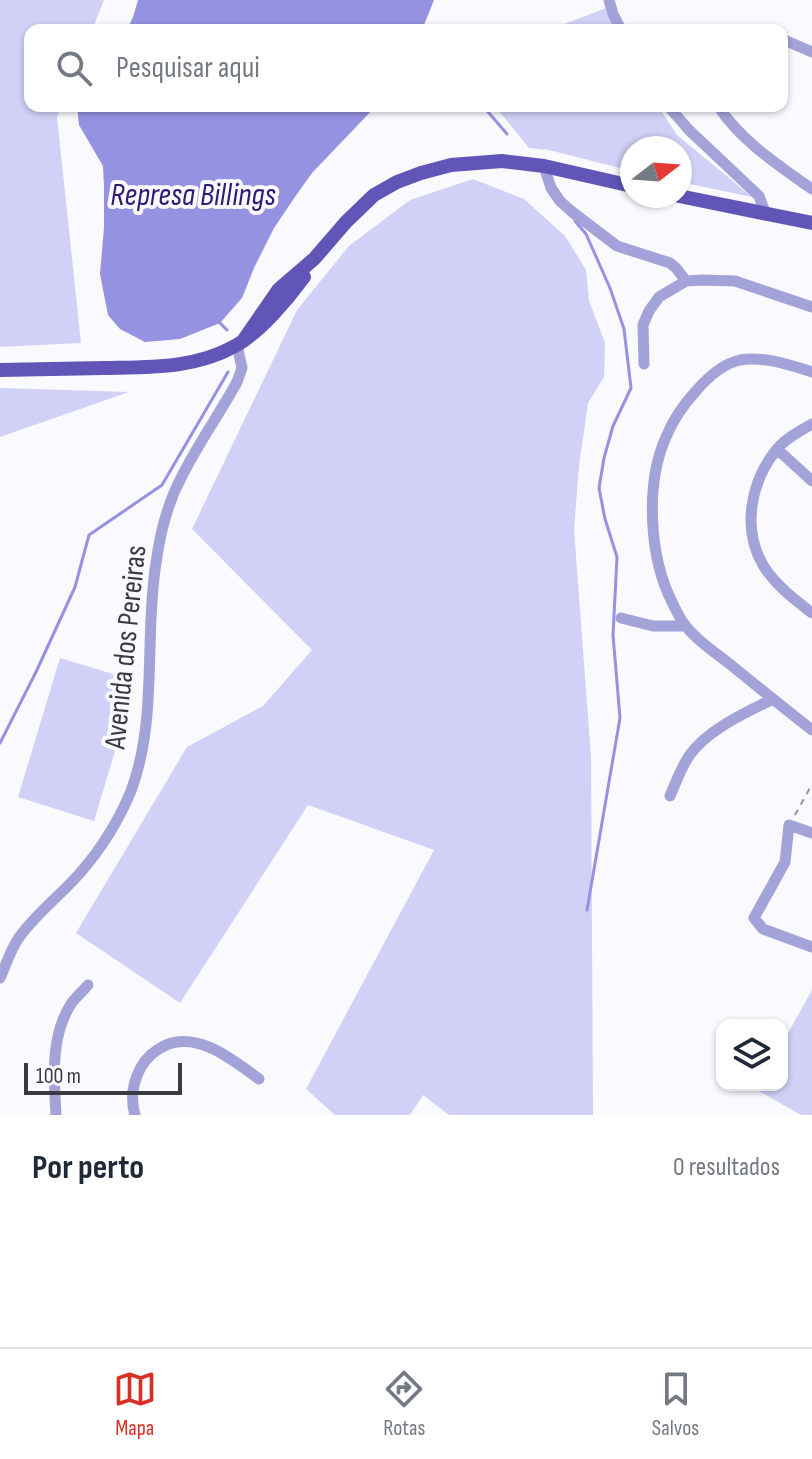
<!DOCTYPE html>
<html lang="pt">
<head>
<meta charset="utf-8">
<style>
	body { margin:0; font-family:"Sofia Sans Condensed",sans-serif; background:#f6f6f7; color:#1f2937 }
	.controls { position:absolute; right:24px; bottom:24px; display:grid; overflow:hidden; border-radius:16px; box-shadow:0 2px 6px #0004 }
	.controls button { width:72px; height:72px; display:grid; place-items:center; padding:0; border:0; border-bottom:2px solid #e0e1e3; background:#fff; color:#1f2937; font:40px sans-serif }
	.compass { position:absolute; left:620px; top:136px; width:72px; height:72px; border-radius:50%; background:#fff; box-shadow:0 2px 6px #0004; rotate:73deg }
	.scale { position:absolute; left:24px; bottom:20px; width:158px; box-sizing:border-box; padding-left:8px; border:4px solid #3a3a3f; border-top:0; font-size:22px; line-height:28px; white-space:nowrap; color:#3a3a3f; -webkit-text-stroke:6px #f9f9fe; paint-order:stroke }
	.list { margin:0; padding:0; list-style:none }
	h2 { display:flex; justify-content:space-between; align-items:center; height:104px; margin:0; padding:0 32px; font-size:34px }
	h2 small { font-size:26px; font-weight:400; color:#747a83 }
	.icon { flex:none; width:44px; height:44px; fill:none; stroke:currentColor; stroke-width:2; stroke-linecap:round; stroke-linejoin:round }
	.map { position:relative; flex:none; width:812px; height:1115px; overflow:hidden }
	.search { position:absolute; background:#fff; box-shadow:0 2px 6px #0004; left:24px; right:24px; top:24px; height:88px; display:flex; align-items:center; gap:20px; box-sizing:border-box; padding:0 28px; border-radius:16px; color:#747a83; font-size:30px }
	.sheet { height:232px; background:#fff }
	nav { display:flex; justify-content:space-around; align-items:center; box-sizing:border-box; height:112px; border-top:2px solid #e0e1e3; background:#fff; font-size:22px; color:#747a83 }
	nav a { display:grid; justify-items:center; gap:4px }
	nav .on { color:#d93025 }
	.map>svg:first-child { display:block }
</style>
</head>
<body>
<div class="map">
<svg width="812" height="1115" viewBox="0 0 812 1115">
	<rect width="100%" height="100%" fill="#f9f9fe"/>
	<path fill="#d1d1f8" d="M0,0H104L92,30H30V106H61L57,117L81,343L0,347Z
		M606,8L616,30H549Z
		M495,106H658L677,135L752,197L680,182V148H632V171L549,150L529,148Z
		M473,179L524,199L565,236L586,270L589,301L605,343L604,377L588,403L579,466L574,529L591,757L593,1115H449L423,1095L410,1115H335L306,1089L434,850L308,805L180,1003L76,933L187,747L263,706L312,650L192,529L297,310L349,246L410,200Z
		M0,388L129,392L0,437Z
		M60,658L136,681L94,821L18,797Z
		M812,990V1115H801L757,1090L759,1085H782V1044Z"/>
	<path fill="#9592e1" d="M138,0H434L422,30H127L133,17Z
		M77,106H376L312,173L297,194L274,228L254,268L242,298L220,323L180,339L145,342L120,329L108,315L100,274L104,228V186L103,166L79,125Z"/>
	<g fill="none" stroke-linecap="round" stroke-linejoin="round">
		<path stroke="#9592e1" stroke-width="3" d="M483,106L507,134
			M575,221L586,234L610,288L624,329L631,388L613,426L604,458L599,488L605,519L617,557L613,635L620,718L587,910
			M220,323L227,330
			M0,743L36,672L75,587L89,535L162,485L228,372"/>
		<path stroke="#929297" stroke-width="2" stroke-dasharray="6 6" stroke-linecap="butt" d="M795,815L812,784"/>
		<path stroke="#a3a3d9" stroke-width="11" d="M609,0L613,14L621,30
			M782,39L812,52
			M668,106L689,130L759,196L766,215
			M718,106C741,141 778,165 812,189
			M544,166L551,188L560,201L571,211L617,246L670,263L676,268L686,281
			M644,364L643,325L649,311L659,297L686,281L703,280L735,281L812,307
			M812,372C790,365 764,356 740,360C722,364 708,377 696,391C684,404 673,420 666,437C645,484 649,558 673,604C676,610 680,619 685,625C697,641 716,653 731,665C758,687 785,709 812,730
			M812,424C800,431 786,438 777,449C750,482 742,529 763,565C775,585 794,599 812,613
			M777,449L812,481
			M621,618L653,626H685
			M670,796C676,782 681,768 689,756C707,730 743,714 771,700
			M812,833L789,825L785,862L754,918L763,929L812,947
			M0,978C6,965 10,951 18,939C35,914 60,896 80,873C101,849 119,820 131,791C158,719 144,637 156,563C160,533 168,502 182,476C198,444 220,413 237,382L242,368L237,345
			M56,1115C54,1078 50,1037 71,1004C75,998 82,992 88,985
			M135,1115C130,1098 133,1082 141,1067C147,1057 154,1051 164,1046C197,1030 233,1060 259,1079"/>
		<path stroke="#6156b8" stroke-width="14" d="M679,196L812,223
			M243,341L279,289L314,259L346,222L374,195L397,182L421,173L451,165L502,161L544,166L632,186
			M0,370C35,369 69,369 104,368C149,367 194,369 235,346C259,333 288,299 304,277"/>
	</g>
	<g text-anchor="middle" dominant-baseline="central" stroke-width="8" stroke-linejoin="round" paint-order="stroke">
		<g font-size="30" fill="#3a3a3f" stroke="#f9f9fe">
			<text transform="translate(126 647) rotate(-84)">Avenida dos Pereiras</text>
		</g>
		<g font-size="32" font-style="italic" fill="#2f1b76" stroke="#f9f9fe">
			<text x="193" y="195">Represa Billings</text>
		</g>
	</g>
</svg>
<div class="controls">
<button><svg class="icon" aria-label="layers" viewBox="0 0 24 24"><path d="M12 4l9 5-9 5-9-5zM3 14l9 5 9-5"/></svg></button>
</div>
<svg class="compass" viewBox="-18 -18 36 36"><path d="M0-13l5 13h-10z" fill="#e53935"/><path d="M0 13l5-13h-10z" fill="#747a83"/></svg>
<div class="scale">100 m</div>
<div class="search"><svg class="icon" aria-label="search" viewBox="0 0 24 24"><circle cx="10" cy="10" r="6"/><path d="M15 15l6 6"/></svg>Pesquisar aqui</div>
</div>
<section class="sheet">
<h2>Por perto<small>0 resultados</small></h2>
<ul class="list">
</ul>
</section>
<nav>
<a class="on"><svg class="icon" aria-label="map" viewBox="0 0 24 24"><path d="M3 6l6-2 6 2 6-2v14l-6 2-6-2-6 2zM9 4v14M15 6v14"/></svg>Mapa</a>
<a><svg class="icon" aria-label="directions" viewBox="0 0 24 24"><path d="M12 3l9 9-9 9-9-9zM9 14v-3h6M13 9l2 2-2 2"/></svg>Rotas</a>
<a><svg class="icon" aria-label="saved" viewBox="0 0 24 24"><path d="M7 4h10v16l-5-4-5 4z"/></svg>Salvos</a>
</nav>
</body>
</html>
